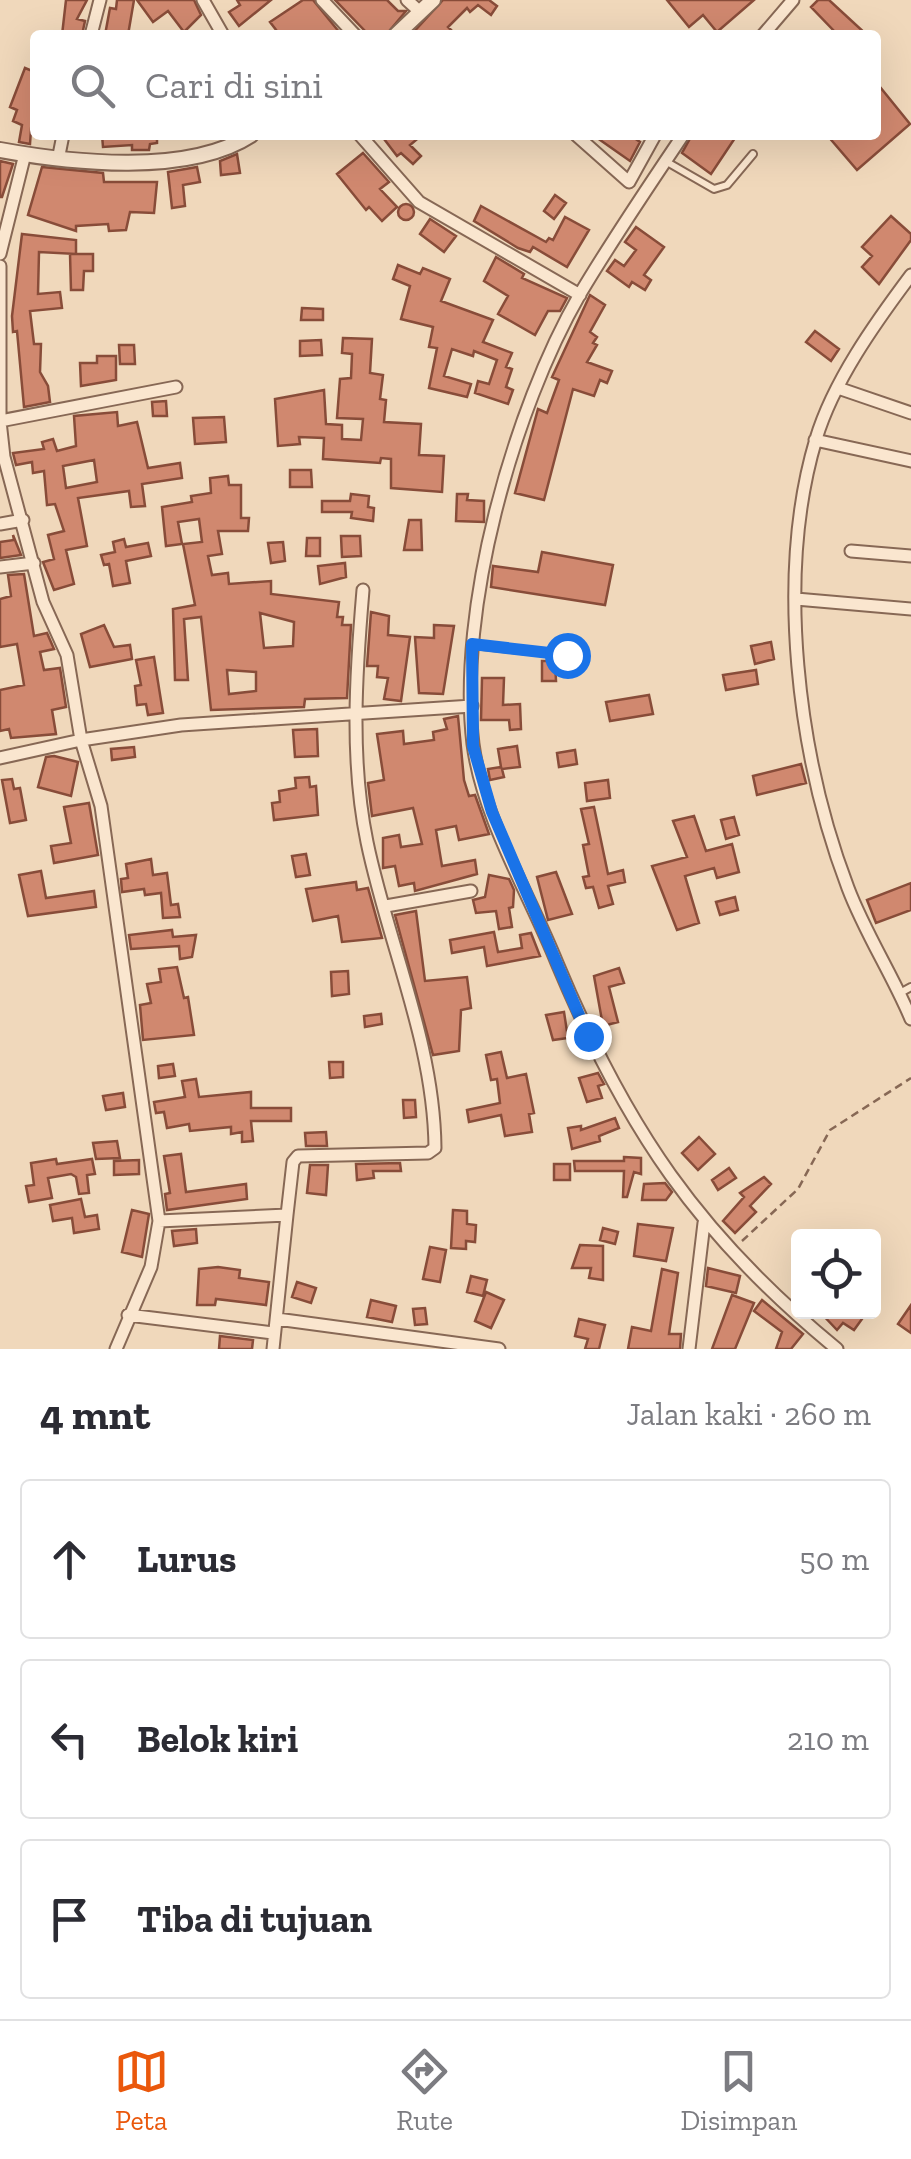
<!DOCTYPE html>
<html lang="id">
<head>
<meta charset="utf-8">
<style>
	body { margin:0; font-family:"Zilla Slab",serif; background:#f7f7f7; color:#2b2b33 }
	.controls { position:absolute; right:30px; bottom:30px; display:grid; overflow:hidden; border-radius:10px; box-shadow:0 10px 40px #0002 }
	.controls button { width:90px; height:90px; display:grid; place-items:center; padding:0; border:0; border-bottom:2px solid #e1e1e2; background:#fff; color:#2b2b33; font:50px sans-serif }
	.stop { position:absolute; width:30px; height:30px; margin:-22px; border:8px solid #1a73e8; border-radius:50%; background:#fff }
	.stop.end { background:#1a73e8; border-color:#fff; box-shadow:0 2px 10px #0008 }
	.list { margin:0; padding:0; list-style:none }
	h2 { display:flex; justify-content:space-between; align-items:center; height:130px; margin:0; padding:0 40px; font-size:42px }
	h2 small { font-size:32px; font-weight:400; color:#7c7c81 }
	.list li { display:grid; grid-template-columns:65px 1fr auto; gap:30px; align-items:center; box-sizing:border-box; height:160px; margin:0 20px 20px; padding:0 20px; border:2px solid #e1e1e2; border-radius:10px }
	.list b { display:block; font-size:38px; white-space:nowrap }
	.list em { font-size:32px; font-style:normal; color:#7c7c81 }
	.icon { flex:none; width:55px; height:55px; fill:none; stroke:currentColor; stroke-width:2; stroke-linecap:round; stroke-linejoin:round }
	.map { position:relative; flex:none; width:911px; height:1349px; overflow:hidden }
	.search { position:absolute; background:#fff; box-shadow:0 10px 40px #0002; left:30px; right:30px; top:30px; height:110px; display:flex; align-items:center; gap:25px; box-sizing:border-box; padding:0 35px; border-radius:10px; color:#7c7c81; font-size:38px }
	.sheet { height:670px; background:#fff }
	nav { display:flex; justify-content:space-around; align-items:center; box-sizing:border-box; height:140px; border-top:2px solid #e1e1e2; background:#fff; font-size:28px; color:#7c7c81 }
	nav a { display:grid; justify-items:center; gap:5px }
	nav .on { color:#ea580c }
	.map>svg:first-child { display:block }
</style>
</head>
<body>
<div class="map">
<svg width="911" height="1349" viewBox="0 0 911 1349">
	<rect width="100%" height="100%" fill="#f0d8bb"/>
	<path fill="#d0886f" stroke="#884c39" stroke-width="2.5" fill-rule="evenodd" d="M66,0H87L77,19L85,21L82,35H62Z
		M117,0H134L128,35H105L110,8L116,9Z
		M137,0H194L201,15L184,32L168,11L153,22Z
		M237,0H271L239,26L229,12L240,5Z
		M303,0H313L340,33L280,35L270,22Z
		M335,0H387L398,11H406L386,35H369Z
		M443,0H489L497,6L491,15L478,5L470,12L467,8L448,27L456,35H411Z
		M667,0H754L717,32L703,15L689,27Z
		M818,0H829L867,35H838L811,7Z
		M25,68L35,72L30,144L19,142L22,125L13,121L17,110L10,107Z
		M876,82L910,124L857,170L827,135H876Z
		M102,135L157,136V143L150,144L149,150H132V145L103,147Z
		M381,135H422L410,145L421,156L413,164L401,153L397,156Z
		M593,135H630L640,142L630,161Z
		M692,135H737L711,174L682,153Z
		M363,153L389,182L380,189L397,207L382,221L369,207L366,210L337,174Z
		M237,154L240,173L221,175L220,161Z
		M0,161L13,164L2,197H0Z
		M42,167L103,173L104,182H157L154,213L130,212L126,230L109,231L108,224L76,226V231L28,215Z
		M197,167L200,182L183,185L185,206L172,208L168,172Z
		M555,195L566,203L554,219L544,211Z
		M398 212a8 8 0 1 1 16 0a8 8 0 1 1-16 0Z
		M481,206L546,242L549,238L553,240L565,217L589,230L567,267L533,247L530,252L518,248L474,221Z
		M891,216L911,234V240L879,284L862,267L872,256L862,247Z
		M430,219L456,236L444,252L420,234Z
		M636,227L664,247L644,275L651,280L645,290L632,282L629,287L607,271L615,260L624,266L636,250L625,242Z
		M22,234L76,240V254L39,252L38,294L60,292L62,308L30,311L34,344H41L40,372L48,386L50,402L24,407L17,331L13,332L12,316Z
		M70,254H93V271H84L83,290H71Z
		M496,257L524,274L522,278L567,298L560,311H548L535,335L498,314L508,296L484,281Z
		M398,265L420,274L423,268L450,279L441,301L493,320L483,342L512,353L506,367L512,369L506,387L513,390L508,404L475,393L478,381L489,384L497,360L474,351L473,356L452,349L444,376L471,384L467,397L429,388L437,348L429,347L433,327L401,319L410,286L393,279Z
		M590,295L605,305L590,332L597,337L593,343L597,345L587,362L612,371L607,383L600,380L594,396L573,389L544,500L515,493L538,409L547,413L559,380L552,377Z
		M302,308L323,309V320H301Z
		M815,331L839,349L831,361L806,342Z
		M343,338L372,339L370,373L383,375L380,399L386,400L384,422L421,424L419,455L444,456L442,492L391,488V459L381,458L380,463L323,459L324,438L299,437L300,444L278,446L275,399L324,390L326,424L342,425V439L361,440L363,419L337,418L340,379L351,378L352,354L342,353Z
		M321,340L322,355L300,356V341Z
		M119,345H134L135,364H120Z
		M97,356H116V380L81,386L80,363H97Z
		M166,401L167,416H153L152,402Z
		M117,412L118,426L137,422L148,468L180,463L182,478L142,484L145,506L131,507L129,491L78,498L87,546L66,550L74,584L54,590L43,562L54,559L48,535L64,531L55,504L47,505L44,471L33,473L32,462L16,465L13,453L44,449L42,442L53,439L57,451L76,446L74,416ZM94,460L97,482L66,488L63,466Z
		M224,417L226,442L195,444L193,418Z
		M290,470H311L312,487H290Z
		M228,476L229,485H241V518H249L248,531H218L222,554L208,556L212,575L228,573L229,584L271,581V594L339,602L337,617H343L342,625H351L347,698L305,699L304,707L211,710L201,617L184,619L188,680H175L173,609L195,605L183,544L202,542L199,519L178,522L182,544L166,546L162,507L192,502L191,496L211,493L210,478ZM260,613L294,622L293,646L264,648ZM227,670L256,672V691L229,694Z
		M351,494L369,496L368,507L374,508L373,521L351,518L352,512H322V501H350Z
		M457,494H468L467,500L484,501V522L456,521Z
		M409,520H421L422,550H404Z
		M13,535L21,555L0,558V542L14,540Z
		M341,536H360L361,556L342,557Z
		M307,538H320V556H306Z
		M124,539L126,547L148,543L151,556L126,561L130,583L113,586L109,564L104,565L101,555L115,552L113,542Z
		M283,542L285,561L271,563L268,543Z
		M542,552L613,565L605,605L491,587L493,566L538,572Z
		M345,563L346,577L320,584L318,566Z
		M24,574L34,636L47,633L54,649L40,652L44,670L60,668L66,707L52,710L56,734L11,738L9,729L0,731V690L24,685L17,644L0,647V599L11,596L8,575Z
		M371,612L389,616L388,635L410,637L401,701L384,699L388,678L377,677L378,666H367Z
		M104,625L114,647L130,645L132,659L90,667L81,634Z
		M434,625L454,626L443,694L419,693L415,637L434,638Z
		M771,642L774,659L755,664L751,646Z
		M154,657L163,713L148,715L146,704L137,705L135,686L141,685L136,660Z
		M542,661H555L556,681H542Z
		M756,670L758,684L726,690L723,675Z
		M482,678H504L503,705L520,704L521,729L510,730L509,720H481Z
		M649,695L653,714L610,721L606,702Z
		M458,716L464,780L469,796L475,795L489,834L459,840L456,826L436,830L442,866L475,860L477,874L415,891L414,883L399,886L395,866L383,868V838L399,835L401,847L422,844L413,808L372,816L368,783L384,780L377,734L403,731L404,744L434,740L433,732L447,729L444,719Z
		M317,729L318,756L295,757L293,730Z
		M517,746L520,767L502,769L504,777L490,780L488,769L501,767L498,749Z
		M134,747L135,757L112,760L111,749Z
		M575,750L577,764L559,767L557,753Z
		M54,756L78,762L71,796L38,787L46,757Z
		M801,764L806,783L757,795L753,776Z
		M309,777L310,787L316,786L318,815L274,820L272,803L280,802L279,791L296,788L295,778Z
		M12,779L14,789L20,788L26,820L10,823L2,780Z
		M608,780L610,798L587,801L585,783Z
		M89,803L98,855L54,863L51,846L71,843L64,807Z
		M594,807L608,874L623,870L625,882L608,886L613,904L599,908L593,887L586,888L583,877L589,876L583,845L589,844L581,809Z
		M694,816L706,851L732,844L739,872L717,878L714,868L685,876L699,923L677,930L652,866L687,857L673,821Z
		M734,817L739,835L726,839L721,820Z
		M306,854L310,875L296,877L292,856Z
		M151,859L153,875L167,873L171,905L178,904L180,917L163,918L161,893L145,895L144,889L122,892L121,879L128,878L126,864Z
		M41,871L46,898L94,891L96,907L28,916L19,875Z
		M556,872L572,914L548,920L537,877Z
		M489,875L509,879L514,890L513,907L509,908L512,927L499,929L496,911L476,913L473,900L485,897Z
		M356,882L357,890L368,888L382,938L342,942L338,916L313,921L306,889Z
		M911,883V910L876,923L867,900Z
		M735,897L738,910L720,915L716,902Z
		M416,911L425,981L467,977L471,1008L461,1010L459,1051L433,1055L395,915Z
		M172,930L173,937L196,935L192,957L180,959L179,946L131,949L129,935Z
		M494,932L498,952L522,948L520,935L531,933L540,956L487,966L484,947L452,953L450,940Z
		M177,967L184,998L188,997L194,1035L143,1040L140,1005L151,1003L147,984L161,982L159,969Z
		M619,968L624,983L609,987L618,1022L603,1026L594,976Z
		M348,971L349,994L332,996L331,972Z
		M564,1012L568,1038L553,1040L546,1015Z
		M381,1014L382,1024L365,1027L364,1016Z
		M501,1052L507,1078L526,1074L534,1113L529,1114L532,1132L505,1136L501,1115L469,1122L467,1110L500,1103L497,1079L491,1080L486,1055Z
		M329,1062H343V1077L330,1078Z
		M173,1064L175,1076L159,1078L158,1066Z
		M598,1073L604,1084L598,1086L602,1098L587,1102L579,1078Z
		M196,1079L199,1097L251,1092V1108H291V1121H251L253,1141L242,1142V1132L231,1134V1127L190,1131L189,1124L167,1128L164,1112L156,1113L154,1102L185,1097L182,1081Z
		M123,1093L125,1107L106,1110L103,1096Z
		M403,1100H415L416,1117L404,1118Z
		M615,1118L619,1128L599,1136L600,1141L572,1149L568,1128L581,1126V1130Z
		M326,1132L327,1146H306L305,1133Z
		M699,1137L715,1154L698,1170L682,1153Z
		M117,1141L120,1158L96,1159L93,1143Z
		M181,1154L186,1192L246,1184L247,1199L167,1210L165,1194L170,1193L164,1156Z
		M624,1157L641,1158V1174L634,1172L627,1197H623L624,1171H575L574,1161H624Z
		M56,1159L57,1164L92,1159L95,1174L87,1175L89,1193L79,1194L76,1177L71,1174L48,1178L52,1198L29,1202L26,1186L34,1185L31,1163Z
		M139,1160V1174L114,1175V1161Z
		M400,1163L401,1171H373L374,1178L357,1180L356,1164Z
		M554,1164H570V1180H554Z
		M310,1165H328L326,1195L307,1193Z
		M729,1168L736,1178L718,1190L712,1180Z
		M764,1177L771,1184L750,1206L756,1212L735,1233L723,1221L744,1197L740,1193Z
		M665,1183L672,1192L666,1200H642L644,1184Z
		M81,1199L85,1217L97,1215L99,1229L74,1233L72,1218L53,1221L50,1205Z
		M132,1210L149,1214L142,1257L122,1252Z
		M453,1210L467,1211V1224L476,1225L475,1242L466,1241V1249L451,1248Z
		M638,1224L673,1228L666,1261L634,1256Z
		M603,1228L618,1232L615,1244L600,1240Z
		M196,1229L197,1243L174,1246L172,1231Z
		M580,1245L603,1246V1280L589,1278L591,1268H572Z
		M430,1247L446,1250L440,1282L423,1279Z
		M218,1267L240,1270L239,1278L269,1282L266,1305L216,1299L215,1305H197L199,1269Z
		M708,1268L740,1276L736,1293L706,1286Z
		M662,1269L678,1273L669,1334H681L680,1349H628L632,1327L651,1331Z
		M471,1276L487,1280L483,1296L467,1292Z
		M297,1282L316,1288L311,1303L292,1297Z
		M486,1292L504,1300L491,1328L475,1321Z
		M732,1295L754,1303L735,1349H712Z
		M371,1300L396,1306L392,1322L367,1317Z
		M762,1300L803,1334L791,1349H776L782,1332L754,1311Z
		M911,1305V1333L898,1324Z
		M425,1308L427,1324L415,1325L413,1309Z
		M820,1312H867L854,1330L843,1323L837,1330Z
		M579,1319L605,1325L599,1349H585L588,1339L575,1336Z
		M220,1336L253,1340L252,1349H219Z"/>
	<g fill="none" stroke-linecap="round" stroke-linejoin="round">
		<defs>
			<path id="service" d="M667,162L714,189L727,185L753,154
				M473,645L567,655
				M900,993L911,987"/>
			<path id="minor" d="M203,0L223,35
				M322,0L355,35
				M407,0L419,11
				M91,35L100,0
				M763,35L793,0
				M360,135L419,202L580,295
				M576,135L629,182L655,135
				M683,135C648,187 612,240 580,294C513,410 457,610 473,744C483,819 529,893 557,963C626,1128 698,1235 837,1349
				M59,155L63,135
				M0,254L25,154
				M0,266V420
				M911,275C875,323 833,382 816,439C775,576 798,757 848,888C865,933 892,974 911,1019
				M838,388L911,413
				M0,421L4,457L43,602L67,655L81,740L101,806L159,1221L151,1267L116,1349
				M0,421L176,387
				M815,440L911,461
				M0,524L23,520
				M851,551L911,556
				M0,567L34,563
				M796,599L911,609
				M0,758L81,740L181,725L472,706
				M386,906L471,891
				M159,1221L287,1215L293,1162L298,1156L428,1153L435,1148C434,1042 388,944 367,842C350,760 356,672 363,590
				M128,1315L273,1333
				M277,1319L499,1349
				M273,1349L287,1215
				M689,1349L704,1223"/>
			<path id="tertiary" d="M396,35L433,0
				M0,150C71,163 188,176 251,135"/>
		</defs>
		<use href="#service" stroke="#876855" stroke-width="10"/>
		<use href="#minor" stroke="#876855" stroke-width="15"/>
		<use href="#tertiary" stroke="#876855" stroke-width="18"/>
		<path stroke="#876855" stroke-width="2.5" stroke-dasharray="8 5" stroke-linecap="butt" d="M742,1241L798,1189L830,1130L911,1078"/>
		<use href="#service" stroke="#fae6cf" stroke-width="6"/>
		<use href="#minor" stroke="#fae6cf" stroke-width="11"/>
		<use href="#tertiary" stroke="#fae6cf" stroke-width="14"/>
	</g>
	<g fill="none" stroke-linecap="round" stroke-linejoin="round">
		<path stroke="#1a73e8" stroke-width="12" d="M567,655L472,644L473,746L492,812L588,1036"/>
	</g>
</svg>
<div class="controls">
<button><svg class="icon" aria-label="locate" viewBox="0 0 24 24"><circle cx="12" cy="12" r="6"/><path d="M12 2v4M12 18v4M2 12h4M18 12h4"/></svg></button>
</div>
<div class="stop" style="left:567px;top:655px"></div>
<div class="stop end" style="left:588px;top:1036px"></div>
<div class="search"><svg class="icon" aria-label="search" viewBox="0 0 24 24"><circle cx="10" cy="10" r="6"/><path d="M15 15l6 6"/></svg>Cari di sini</div>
</div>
<section class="sheet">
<h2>4 mnt<small>Jalan kaki · 260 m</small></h2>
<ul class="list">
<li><svg class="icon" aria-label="ahead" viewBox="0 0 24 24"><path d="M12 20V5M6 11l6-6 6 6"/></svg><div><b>Lurus</b></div><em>50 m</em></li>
<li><svg class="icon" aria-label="left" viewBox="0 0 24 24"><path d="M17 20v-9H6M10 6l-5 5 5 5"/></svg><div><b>Belok kiri</b></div><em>210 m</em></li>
<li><svg class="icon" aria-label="arrive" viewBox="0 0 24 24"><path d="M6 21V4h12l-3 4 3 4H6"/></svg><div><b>Tiba di tujuan</b></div></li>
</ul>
</section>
<nav>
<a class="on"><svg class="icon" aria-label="map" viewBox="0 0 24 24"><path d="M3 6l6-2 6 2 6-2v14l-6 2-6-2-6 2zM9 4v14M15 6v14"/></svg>Peta</a>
<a><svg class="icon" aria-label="directions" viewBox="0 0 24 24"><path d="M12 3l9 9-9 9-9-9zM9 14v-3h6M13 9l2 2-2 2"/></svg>Rute</a>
<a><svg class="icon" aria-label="saved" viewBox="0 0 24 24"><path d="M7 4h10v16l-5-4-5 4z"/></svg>Disimpan</a>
</nav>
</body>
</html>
